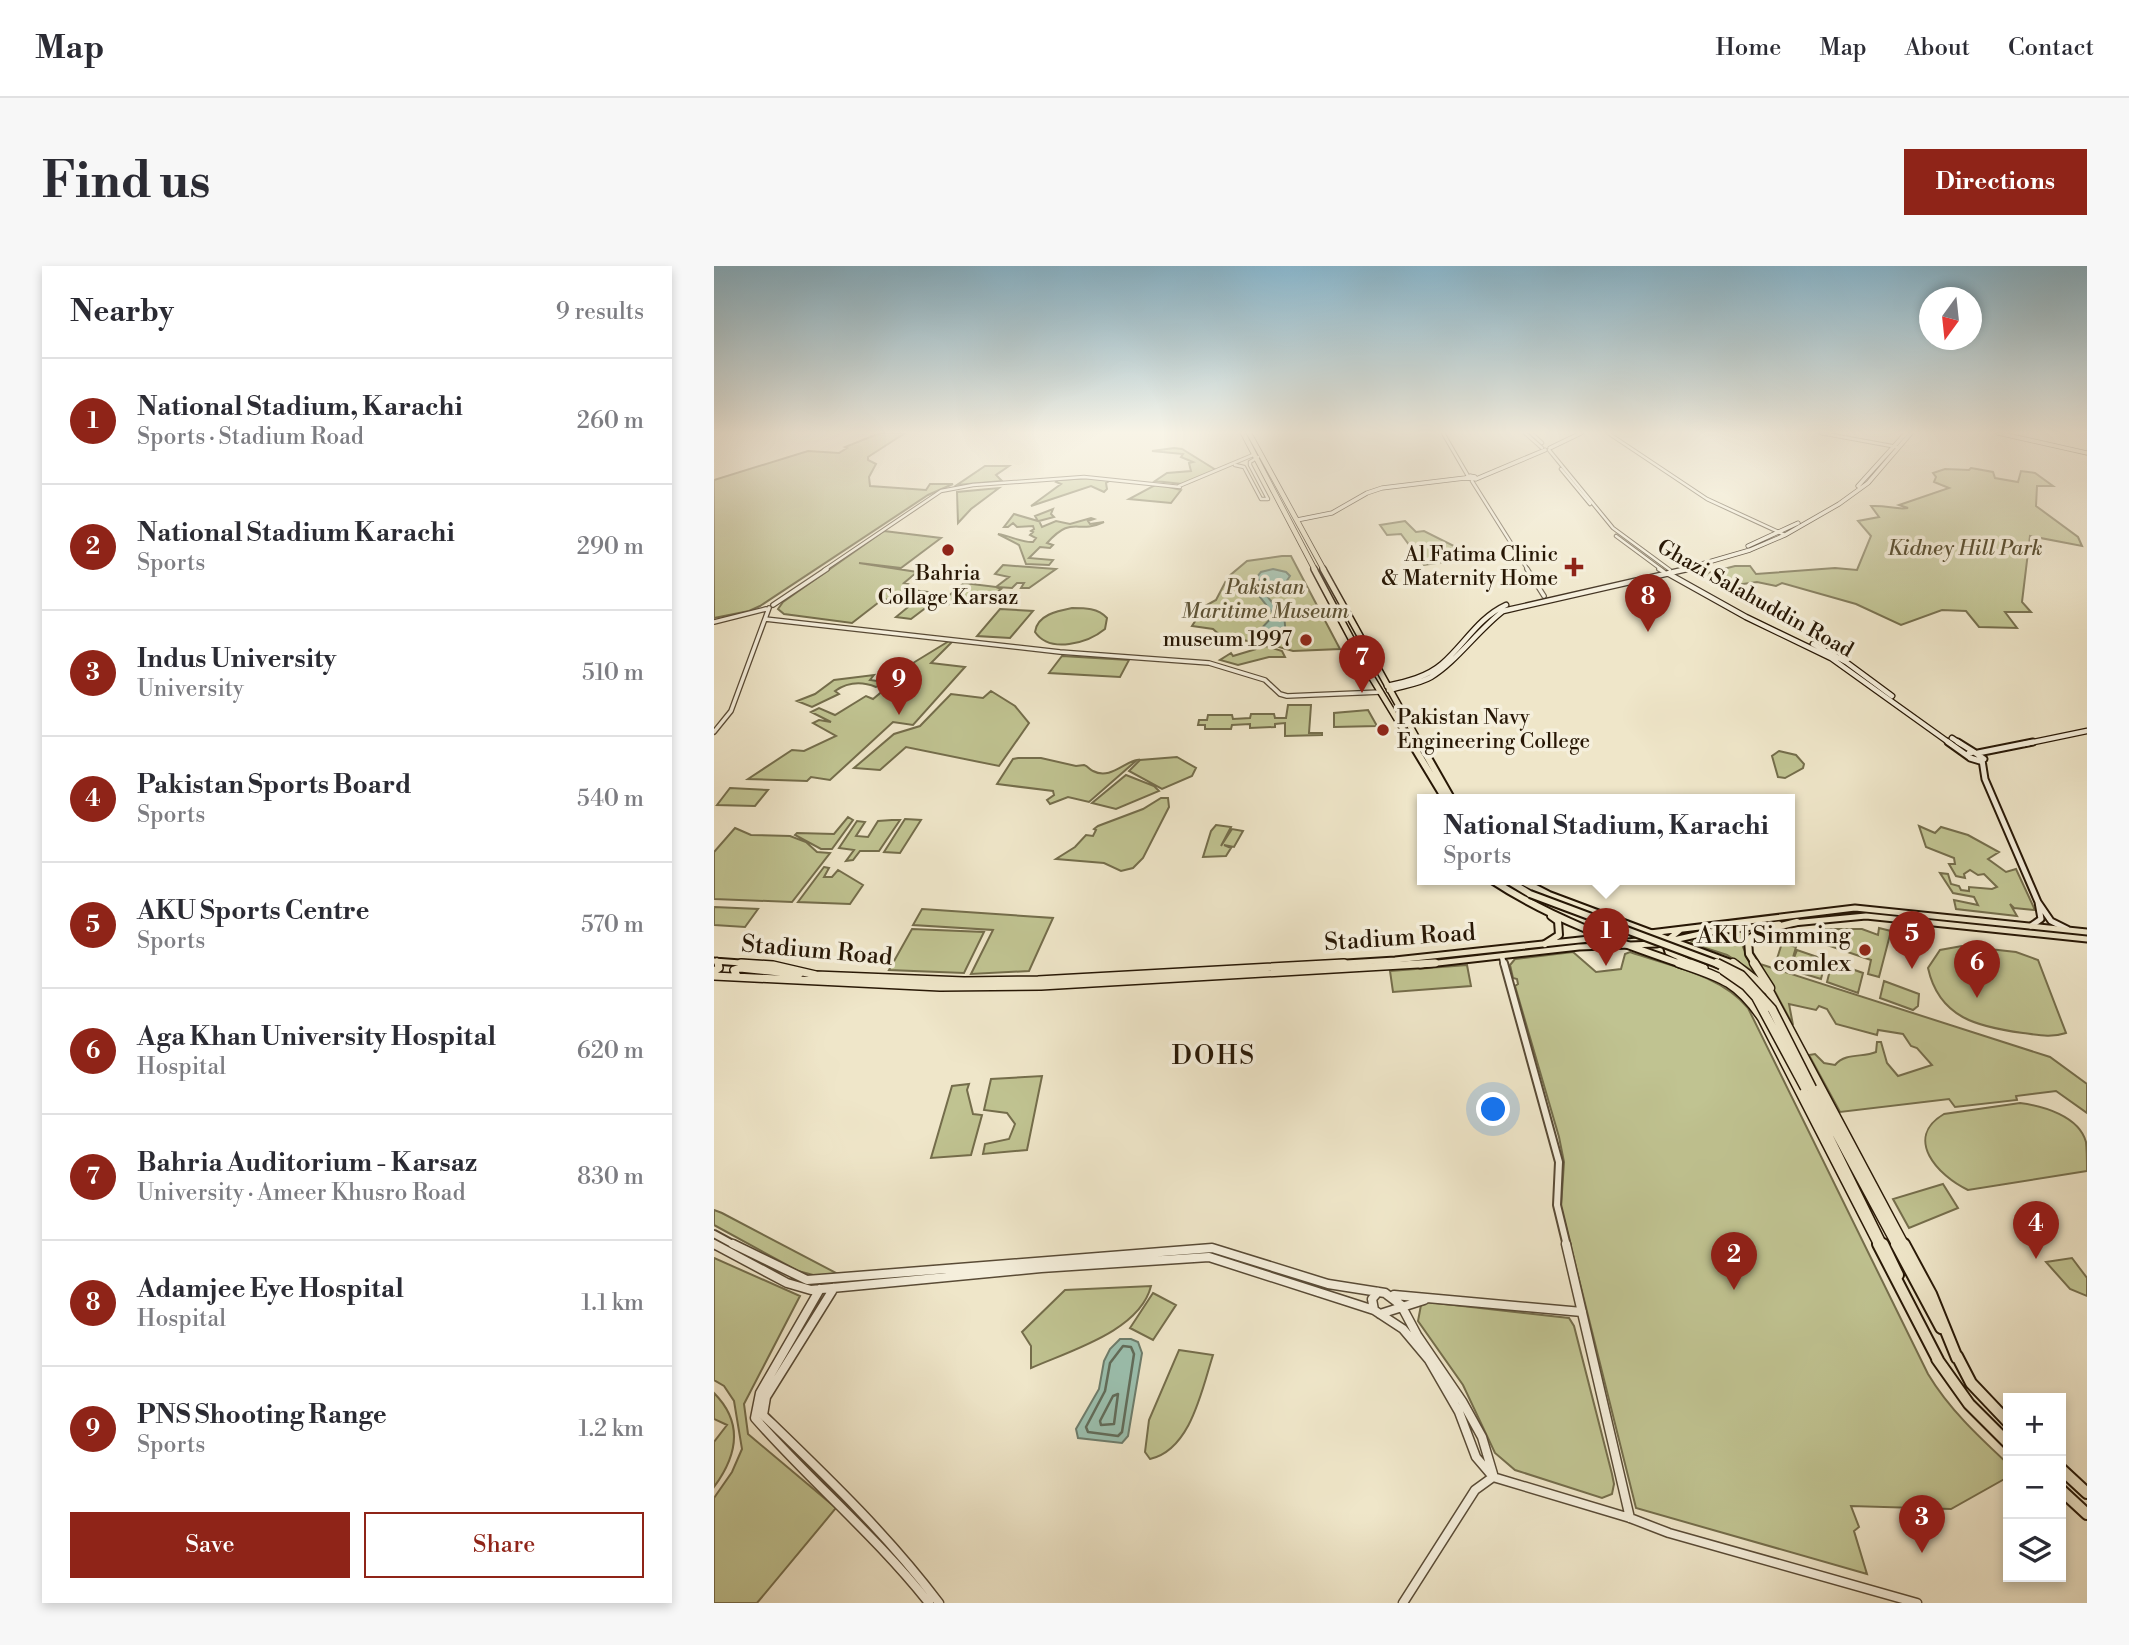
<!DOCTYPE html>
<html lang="en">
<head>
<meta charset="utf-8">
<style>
	body { margin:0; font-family:"Libre Bodoni",serif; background:#f7f7f7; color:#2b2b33 }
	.controls { position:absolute; right:21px; bottom:21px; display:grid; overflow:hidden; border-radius:0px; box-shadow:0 4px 10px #0003 }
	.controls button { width:63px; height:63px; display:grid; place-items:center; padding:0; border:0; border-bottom:2px solid #e1e1e2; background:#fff; color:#2b2b33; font:35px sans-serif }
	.compass { position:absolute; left:1205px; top:21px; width:63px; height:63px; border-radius:50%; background:#fff; box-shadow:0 4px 10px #0003; rotate:195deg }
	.you { position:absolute; left:780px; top:844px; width:24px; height:24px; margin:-18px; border:5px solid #fff; border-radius:50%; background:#1a73e8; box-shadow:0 0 0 10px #1a73e833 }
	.badge { display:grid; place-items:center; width:46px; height:46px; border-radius:50%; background:#8f2418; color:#fff; font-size:23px; font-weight:700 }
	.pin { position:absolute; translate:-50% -58px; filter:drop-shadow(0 2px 4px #0008) }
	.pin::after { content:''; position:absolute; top:37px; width:24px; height:21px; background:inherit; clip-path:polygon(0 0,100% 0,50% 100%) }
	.popup { position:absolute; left:703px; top:528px; width:378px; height:91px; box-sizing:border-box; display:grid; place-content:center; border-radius:0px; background:#fff; filter:drop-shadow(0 2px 5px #0005); font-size:23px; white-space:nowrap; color:#7c7c81 }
	.popup b { font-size:26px; color:#2b2b33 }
	.popup::after { content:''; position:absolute; left:50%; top:100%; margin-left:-14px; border:14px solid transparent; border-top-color:#fff }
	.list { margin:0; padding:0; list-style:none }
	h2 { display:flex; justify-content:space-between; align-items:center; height:91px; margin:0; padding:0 28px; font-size:30px }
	h2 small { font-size:23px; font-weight:400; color:#7c7c81 }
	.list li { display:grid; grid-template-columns:46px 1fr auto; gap:21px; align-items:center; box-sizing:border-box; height:126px; padding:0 28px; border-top:2px solid #e1e1e2 }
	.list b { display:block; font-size:26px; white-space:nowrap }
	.list p { margin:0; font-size:23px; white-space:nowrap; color:#7c7c81 }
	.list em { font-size:23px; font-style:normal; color:#7c7c81 }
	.actions { display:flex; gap:14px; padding:21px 28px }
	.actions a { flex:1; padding:16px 0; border:2px solid #8f2418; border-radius:0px; text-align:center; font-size:24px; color:#8f2418 }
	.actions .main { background:#8f2418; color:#fff }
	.icon { flex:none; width:38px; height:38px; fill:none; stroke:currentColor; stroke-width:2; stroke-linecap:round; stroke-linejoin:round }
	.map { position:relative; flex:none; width:1373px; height:1337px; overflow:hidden; border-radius:0px }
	header { display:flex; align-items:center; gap:42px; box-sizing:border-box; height:98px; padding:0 35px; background:#fff; border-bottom:2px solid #e1e1e2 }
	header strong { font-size:33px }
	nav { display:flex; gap:38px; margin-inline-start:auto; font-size:24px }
	.intro { display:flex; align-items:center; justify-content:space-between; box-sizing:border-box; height:168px; padding:0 42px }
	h1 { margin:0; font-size:49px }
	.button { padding:18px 32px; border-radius:0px; background:#8f2418; color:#fff; font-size:24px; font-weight:700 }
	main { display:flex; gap:42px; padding:0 42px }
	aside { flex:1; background:#fff; border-radius:0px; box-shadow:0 4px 10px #0003 }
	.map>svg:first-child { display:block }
</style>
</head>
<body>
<header>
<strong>Map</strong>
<nav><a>Home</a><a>Map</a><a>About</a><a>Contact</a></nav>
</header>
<div class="intro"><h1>Find us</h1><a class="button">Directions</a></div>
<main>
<aside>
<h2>Nearby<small>9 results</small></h2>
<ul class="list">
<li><span class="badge">1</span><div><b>National Stadium, Karachi</b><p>Sports · Stadium Road</p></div><em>260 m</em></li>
<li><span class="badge">2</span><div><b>National Stadium Karachi</b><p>Sports</p></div><em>290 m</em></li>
<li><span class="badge">3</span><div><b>Indus University</b><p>University</p></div><em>510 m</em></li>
<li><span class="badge">4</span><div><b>Pakistan Sports Board</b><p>Sports</p></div><em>540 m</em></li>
<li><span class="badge">5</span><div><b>AKU Sports Centre</b><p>Sports</p></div><em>570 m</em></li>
<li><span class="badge">6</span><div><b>Aga Khan University Hospital</b><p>Hospital</p></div><em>620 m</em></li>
<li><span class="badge">7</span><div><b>Bahria Auditorium - Karsaz</b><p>University · Ameer Khusro Road</p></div><em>830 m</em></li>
<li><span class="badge">8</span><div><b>Adamjee Eye Hospital</b><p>Hospital</p></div><em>1.1 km</em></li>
<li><span class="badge">9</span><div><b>PNS Shooting Range</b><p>Sports</p></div><em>1.2 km</em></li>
</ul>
<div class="actions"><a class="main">Save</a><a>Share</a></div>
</aside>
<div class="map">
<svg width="1373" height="1337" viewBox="0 0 1373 1337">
	<rect width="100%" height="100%" fill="#efe6c9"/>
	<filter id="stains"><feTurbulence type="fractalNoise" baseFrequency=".00286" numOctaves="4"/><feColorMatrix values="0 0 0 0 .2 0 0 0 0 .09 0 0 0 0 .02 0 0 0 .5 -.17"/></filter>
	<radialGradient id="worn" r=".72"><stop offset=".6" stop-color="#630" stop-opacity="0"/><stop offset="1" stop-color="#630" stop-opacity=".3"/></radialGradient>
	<path fill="#c0c391" stroke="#746d4b" stroke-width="2" d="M166,167H191L154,191V194L162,198L155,211L156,220L212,224L216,218H239L214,229L46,340L35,345L0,352V214L94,185L125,187L133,182L131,181Z
		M460,182L468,183L502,204L468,218L441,215L453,207L477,205L475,197L479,196L467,191L469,188L438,185Z
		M271,200H295L282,209L288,215L243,219Z
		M1257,202L1279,206L1281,212L1304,216L1307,205L1321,207L1339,220H1323L1322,240L1364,271L1368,280L1316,270L1308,336L1317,346H1291L1303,362L1265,361L1252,345L1228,344L1187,359L1142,338L1068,317L1062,320L1043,316L1008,321L986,309L1021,300H1036L1042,308L1121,302L1143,304L1157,270L1144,255L1165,251L1157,240C1173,239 1182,244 1194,242L1185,239L1235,222L1220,216L1222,211L1219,207L1231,203L1255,204Z
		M376,212L397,214L392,217L393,223L390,226L377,220L317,240L347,218L342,216L344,214Z
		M443,218L467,224L457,237L415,233Z
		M285,222L257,243L244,257L243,226Z
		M339,243L337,248L340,251L325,255L328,261L342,255L356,258L377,252L380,253L374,255L376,258L390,256C362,269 359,248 333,277L339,279L336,282L326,281L315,292L339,294L335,299L312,298L305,279L284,268C297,270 308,277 319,276L322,272L316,269L319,266L317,265L320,263L319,260L303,261L299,257L294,261H290L300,248L324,255L321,250Z
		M691,255L702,266L710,265L740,280L739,285L743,294L710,299L687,268L673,269L666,259Z
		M170,265L227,272L187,302L145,297L203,306L190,317L194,318L190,323L230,328L197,353L182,351L199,337L169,333L138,357L70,348L64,343L69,336Z
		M568,290H577L626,383L579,385L554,378L508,371L499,363L478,360L491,340L502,334L514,311L533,295Z
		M289,299L342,303L315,322H307L310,317H303L298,322L282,321L287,323L269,338L254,336L249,340L226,337L250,317L282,321L295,311L281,308Z
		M358,342C371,342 384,342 393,352L391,363C374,377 336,388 321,366C323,349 343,345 358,342Z
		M286,343L319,345L296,372L263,370Z
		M235,375L238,376L217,397L251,401L199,459L179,456L116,514L97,511L93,515L34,513L78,484L90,485L122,470L99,457L105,454L117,456L97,446L105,442L121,449L152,430L159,433L200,399L199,397Z
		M552,380L568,385L571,391H555L524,399L506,394L517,387L519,390Z
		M348,390L415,394L406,411L335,407Z
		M160,409L156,414L171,416L162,421C147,415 134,416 121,425L125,428L98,441L83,435L101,428L120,414Z
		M277,425L301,440L315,457L285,500L192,481L166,504L140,502L180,468L206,460L237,428L269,432Z
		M574,439H597L595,467H608V469L571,470V457L561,458V461L536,462V458L518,459L517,463H491V459H484L485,454H493L494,449H518L519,453L536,452L537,448H560L561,452H572Z
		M654,444L663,460L620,461V447Z
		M1065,485L1082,489L1090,498L1089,502L1071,512L1064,511L1058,490Z
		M463,491L482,502L478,510L448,523L415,505L426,494Z
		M304,492H327L362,500L370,499C374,500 376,504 379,505C396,514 410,496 423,494L375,536L354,531L336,538L333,534L340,529L339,525L283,518L299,493Z
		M412,509L440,520L445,525L402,543L378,537Z
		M16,522L54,524L41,540L3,539Z
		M447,532H454L455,541L429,592L419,602L407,605L390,597L342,593L361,581L372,569L379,570L382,564L380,563L384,560L429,543Z
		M134,551L139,554L118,583H107L81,569L83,567L120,568Z
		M191,553L207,554L186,587L170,586Z
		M178,554H186L165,585H146L139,594L132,595L140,584L125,582L143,555L151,556L142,570L154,571L164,555Z
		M502,559L517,561L507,580L518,563L529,565L520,581L510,579L517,582L512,590L489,591L497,565Z
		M1205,560L1221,567L1227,561L1254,569L1285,586L1274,593L1292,606L1302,603L1321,644L1300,642L1296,638L1303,650L1242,643L1240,634L1264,639L1260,631L1239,627L1226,607L1234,608L1237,618L1245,620L1247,624L1255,625V621L1278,623L1283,621L1270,608L1264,609L1256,604L1250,608L1251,612L1242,610L1235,598H1241L1240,592L1212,581Z
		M21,562L37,569L76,570L92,576L103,586L116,587L78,636L0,633V586Z
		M110,601L115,602L110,611H118L124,604L149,619L136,638L84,636Z
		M0,641L44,643L31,661L0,659Z
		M208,643L339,652L315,705L257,708L279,664L199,659Z
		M1165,662L1177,665L1165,711L1154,708L1157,694L1104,676L1109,663H1148L1164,669Z
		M198,663L270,666L250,707L175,704Z
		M1029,664L1034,667L1029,681L1040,706L1013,689L976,677L982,672Z
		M1068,677L1082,681L1076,702L1083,684L1112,694L1107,713L1061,699Z
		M1248,680L1302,686L1324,694L1352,767C1337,772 1324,769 1309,767C1264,761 1225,752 1214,702L1226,684Z
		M859,686L882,706L907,703L911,688L916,686C956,700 1007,709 1034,742L1214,1108C1235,1143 1264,1170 1294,1198V1211L1237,1243L1137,1240L1145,1261L1140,1265L1153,1308L922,1242L847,941L850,896L845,871L801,720L804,718L803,713L799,712L796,699L801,693Z
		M1118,696L1149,707L1144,727L1113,716Z
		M1046,698L1336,791L1373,818V847L1342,825L1302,830L1303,834L1241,841L1235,833L1126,846L1095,789L1101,788L1110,797L1121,799C1132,786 1149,792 1162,786L1163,776H1167L1173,797L1184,810L1218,799L1203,782L1197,780L1189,768L1164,764L1163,769L1122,758L1113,743L1105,740L1102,744L1075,738L1079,759Z
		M753,699L757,720L679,726L676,705Z
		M1170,715L1205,728L1204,740L1199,744L1166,732Z
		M328,810L313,884L269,888L271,878L295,873L301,858L293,847L270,844L277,813Z
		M255,818L253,824L259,848L268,849L257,889L217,892L238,820Z
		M1306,837C1329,840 1365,850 1372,876C1373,885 1373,896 1373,905L1254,924C1224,910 1189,872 1230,848Z
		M1229,918L1244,942L1195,962L1179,933Z
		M0,944L8,947L124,1008L103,1010L84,1005L0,959Z
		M0,992L86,1030L30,1138L34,1168L122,1242L43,1337H0V1232L18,1206L28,1183L20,1135L10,1120L0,1114Z
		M1358,992L1373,1012V1030L1356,1023L1332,996Z
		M437,1020C426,1065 355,1085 317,1102V1080L308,1066L351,1024Z
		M439,1027L462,1039L439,1074L416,1062Z
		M713,1036L855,1052L860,1060L898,1208L900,1218L898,1228L888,1232L801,1204L781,1187L749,1119L704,1055L707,1039Z
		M465,1084L499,1089C488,1123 477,1184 436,1193L431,1186L435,1154Z
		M0,1127C30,1157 23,1190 0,1221V1176L13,1159L0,1153Z"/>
	<path fill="#9bc0af" stroke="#6d7c6b" stroke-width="2" d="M559,303L572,306L576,310L572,316L561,319L553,330C563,344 573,346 571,367L560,372L548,371L545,365L560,349L546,331L549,321L543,311L547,306Z
		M406,1073H417L424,1076L428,1087L414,1170L408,1177L364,1172L362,1163L385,1123L390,1095L396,1083Z"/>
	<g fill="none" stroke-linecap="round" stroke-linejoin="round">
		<path stroke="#616c5a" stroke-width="2.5" d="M409,1080L417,1081L420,1088L408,1166L404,1170L374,1166L372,1161L391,1125L396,1097Z
			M404,1128L400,1158L387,1159L386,1155L399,1130Z"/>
		<defs>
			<path id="tertiary-far4" d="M729,167L754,210
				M811,167L828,182
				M817,167L828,177
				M894,167L993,233L1071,269
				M1107,167L1183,181
				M835,184L899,262L956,304
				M521,199L530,201L547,233H554L536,199V196L544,191
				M847,203L876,238
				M758,215L814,304
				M465,220L539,189
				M902,270L948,304
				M110,304L227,225L259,219L370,211L466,221"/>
			<path id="tertiary-far3" d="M813,303L830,330
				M945,303L950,306
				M59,339L113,303
				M51,353L346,386L495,397L551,414L566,428L573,430L667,426
				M0,356L52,343
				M0,466L17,445L55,342"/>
			<path id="tertiary-far2" d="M788,691L790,699"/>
			<path id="tertiary-far1" d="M790,697L845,896L843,939L853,980
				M0,968L22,980
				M0,978L3,980"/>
			<path id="tertiary" d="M0,978L73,1017L97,1024L327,1002L495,991L660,1044L689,1063L715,1094L745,1146L762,1191L779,1211L916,1252L955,1267L1203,1337
				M19,978L93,1014L498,982L614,1018L671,1027L687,1039L703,1069L748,1135L768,1171L779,1208
				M852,978L916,1252
				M120,1022L52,1131L49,1149C111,1209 173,1268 225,1337
				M106,1023L46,1127L41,1152C97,1216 162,1270 215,1337
				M680,1029L868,1046
				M660,1044L658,1033L664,1026
				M666,1048L710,1034
				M689,1337L761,1224L779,1211"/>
			<path id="secondary-far2" d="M836,182L867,167
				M756,210L761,211L762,213L751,212Z
				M762,213L831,184
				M1144,220L1192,167
				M583,254L618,247L653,227L668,222L751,212
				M1034,280L1084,257
				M967,304L1036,284L1071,269L1125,238L1154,217L1197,167"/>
			<path id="secondary-far1" d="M955,308L1032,351L1117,392L1237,478
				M1099,378L1132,396L1178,430
				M673,420C692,416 713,411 728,398C751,378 764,352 792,339
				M675,424C688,420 705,418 717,411C742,396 764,364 789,345L973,303
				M1238,472L1247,478
				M1310,478L1373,465"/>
			<path id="secondary" d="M1234,476L1255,491
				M1244,476L1260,486
				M1260,486L1270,493L1266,495L1256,492L1255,487Z
				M1264,487L1319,476
				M1268,494L1271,513L1324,636L1337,655L1353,663
				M1317,660L1327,653L1324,636"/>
			<path id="primary-far2" d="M1284,167L1373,187"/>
			<path id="primary-far1" d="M1079,657L1152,650L1373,673
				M966,664L951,676L954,686L982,699
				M936,667L1141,642L1373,666
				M0,695L53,699
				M3,695L4,699
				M599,699L681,694L922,668
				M706,699L865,681L942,678L995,666L1065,658"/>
			<path id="primary" d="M27,697L59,699L102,709L250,715L324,714L630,697
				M978,697L990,702
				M0,705L5,702L4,697
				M0,710L226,721L327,720L721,697
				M23,710L20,704L26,702L85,708"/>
			<path id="trunk-far4" d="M529,167L601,304
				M535,167L610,304"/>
			<path id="trunk-far3" d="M600,303L658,412L698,478
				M609,303L706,478"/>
			<path id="trunk-far2" d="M697,476L732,534
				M705,476L738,534
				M778,614C837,653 903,676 970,699
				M793,614L816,628
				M806,614L835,629L1022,699
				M831,678L845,669L844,655L837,650
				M1042,699L1035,688L1034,674L1046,665L1083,656"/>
			<path id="trunk-far1" d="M965,697C1006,711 1023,715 1048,752L1165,980
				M1019,697L1055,725L1191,980
				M1040,697L1056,722
				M1091,822L1169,980
				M1098,822L1183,980"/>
			<path id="trunk" d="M1164,978L1224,1094
				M1169,978L1184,1009
				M1182,978L1227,1062
				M1190,978L1217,1028L1243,1092
				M1243,1090L1257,1117L1294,1156
				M1223,1093L1255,1138L1294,1177
				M1347,1203L1373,1227
				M1347,1224L1373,1248"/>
		</defs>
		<use href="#tertiary-far4" stroke="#594b36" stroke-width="4.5"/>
		<use href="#tertiary-far3" stroke="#594b36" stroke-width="6"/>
		<use href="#tertiary-far2" stroke="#594b36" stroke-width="8"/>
		<use href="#tertiary-far1" stroke="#594b36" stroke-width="10"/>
		<use href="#tertiary" stroke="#594b36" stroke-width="11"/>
		<use href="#secondary-far2" stroke="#271705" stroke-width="5"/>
		<use href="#secondary-far1" stroke="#271705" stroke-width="7"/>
		<use href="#secondary" stroke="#271705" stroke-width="9"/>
		<use href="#primary-far2" stroke="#271705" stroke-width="5"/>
		<use href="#primary-far1" stroke="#271705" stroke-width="9"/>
		<use href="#primary" stroke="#271705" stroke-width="10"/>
		<use href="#trunk-far4" stroke="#271705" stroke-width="6"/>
		<use href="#trunk-far3" stroke="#271705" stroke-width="8"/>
		<use href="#trunk-far2" stroke="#271705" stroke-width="10"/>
		<use href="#trunk-far1" stroke="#271705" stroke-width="11"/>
		<use href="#trunk" stroke="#271705" stroke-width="14"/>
		<use href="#tertiary-far4" stroke="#f5efdc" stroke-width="2.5"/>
		<use href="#tertiary-far3" stroke="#f5efdc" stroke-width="3.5"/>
		<use href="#tertiary-far2" stroke="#f5efdc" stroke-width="4.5"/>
		<use href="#tertiary-far1" stroke="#f5efdc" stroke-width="6"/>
		<use href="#tertiary" stroke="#f5efdc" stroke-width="8"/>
		<use href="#secondary-far2" stroke="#f5efdc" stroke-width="3.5"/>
		<use href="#secondary-far1" stroke="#f5efdc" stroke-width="4.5"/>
		<use href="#secondary" stroke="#f5efdc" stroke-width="5"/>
		<use href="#primary-far2" stroke="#efe6c9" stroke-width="3.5"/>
		<use href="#primary-far1" stroke="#efe6c9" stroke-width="5"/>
		<use href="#primary" stroke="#efe6c9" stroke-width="7"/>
		<use href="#trunk-far4" stroke="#efe6c9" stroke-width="4.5"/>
		<use href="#trunk-far3" stroke="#efe6c9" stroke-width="5"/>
		<use href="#trunk-far2" stroke="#efe6c9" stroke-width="6"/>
		<use href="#trunk-far1" stroke="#efe6c9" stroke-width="8"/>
		<use href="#trunk" stroke="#efe6c9" stroke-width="10"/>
		<defs>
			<path id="trunk-bridge-far1" d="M816,628L1006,699"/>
			<path id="trunk-bridge" d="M1003,697L1027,709L1058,743L1098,822
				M1009,704L1032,720L1042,731L1091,822"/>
		</defs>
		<use href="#trunk-bridge-far1" stroke="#271705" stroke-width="10" stroke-linecap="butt"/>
		<use href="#trunk-bridge" stroke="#271705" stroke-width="11" stroke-linecap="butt"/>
		<use href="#trunk-bridge-far1" stroke="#efe6c9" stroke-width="6"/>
		<use href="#trunk-bridge" stroke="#efe6c9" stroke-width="8"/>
	</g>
	<linearGradient id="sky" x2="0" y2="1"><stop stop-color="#89b9d1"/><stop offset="0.47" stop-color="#f8f4e7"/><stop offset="1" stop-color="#f8f4e7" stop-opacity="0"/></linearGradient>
	<rect width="1373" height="354" fill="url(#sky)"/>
	<g fill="#8f2418" stroke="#f5efdc" stroke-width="2.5">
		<circle cx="234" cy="284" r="7"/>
		<path d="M856.5 290.5h7v7h7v7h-7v7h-7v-7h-7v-7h7z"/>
		<circle cx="592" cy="374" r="7"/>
		<circle cx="669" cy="464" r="7"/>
		<circle cx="1151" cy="684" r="7"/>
	</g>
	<g text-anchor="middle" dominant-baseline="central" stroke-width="7" stroke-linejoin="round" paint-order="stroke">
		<g font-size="21" font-style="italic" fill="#5d5336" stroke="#f5efdc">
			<text x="1251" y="283">Kidney Hill Park</text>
			<text x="551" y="322">Pakistan<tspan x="551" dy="24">Maritime Museum</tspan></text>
		</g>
		<g font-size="21" fill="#271705" stroke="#f5efdc" text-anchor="end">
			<text x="844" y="289">Al Fatima Clinic<tspan x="844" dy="24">&amp; Maternity Home</tspan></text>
			<text x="234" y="308" text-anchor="middle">Bahria<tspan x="234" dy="24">Collage Karsaz</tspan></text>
			<text x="578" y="374">museum 1997</text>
			<text x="683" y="452" text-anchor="start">Pakistan Navy<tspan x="683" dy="24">Engineering College</tspan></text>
		</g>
		<g font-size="21" fill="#271705" stroke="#f5efdc">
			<text transform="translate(1041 333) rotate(29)">Ghazi Salahuddin Road</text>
		</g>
		<g font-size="24" fill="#271705" stroke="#f5efdc" text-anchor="end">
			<text x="1137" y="670">AKU Simming<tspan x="1137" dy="28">comlex</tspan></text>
		</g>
		<g font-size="24" fill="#271705" stroke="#f5efdc">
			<text transform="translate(686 672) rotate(-4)">Stadium Road</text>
			<text transform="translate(103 685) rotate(5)">Stadium Road</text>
		</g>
		<g font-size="26" letter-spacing="2" fill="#271705" stroke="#f5efdc">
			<text x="500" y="790">DOHS</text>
		</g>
	</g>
	<rect width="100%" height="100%" filter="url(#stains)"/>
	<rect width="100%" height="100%" fill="url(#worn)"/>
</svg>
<div class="controls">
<button>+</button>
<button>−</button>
<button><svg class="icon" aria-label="layers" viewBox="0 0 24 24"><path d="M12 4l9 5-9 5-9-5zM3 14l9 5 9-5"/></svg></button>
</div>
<svg class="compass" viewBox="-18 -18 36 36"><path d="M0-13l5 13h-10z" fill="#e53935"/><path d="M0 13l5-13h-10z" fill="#7c7c81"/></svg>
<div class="you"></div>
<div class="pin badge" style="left:892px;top:700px">1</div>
<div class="popup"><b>National Stadium, Karachi</b>Sports</div>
<div class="pin badge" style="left:1020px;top:1024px">2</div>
<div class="pin badge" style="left:1208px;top:1287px">3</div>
<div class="pin badge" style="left:1322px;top:993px">4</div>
<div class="pin badge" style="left:1198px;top:703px">5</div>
<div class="pin badge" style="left:1263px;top:732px">6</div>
<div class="pin badge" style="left:648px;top:427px">7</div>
<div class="pin badge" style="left:934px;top:366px">8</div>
<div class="pin badge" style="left:185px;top:449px">9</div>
</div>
</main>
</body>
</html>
